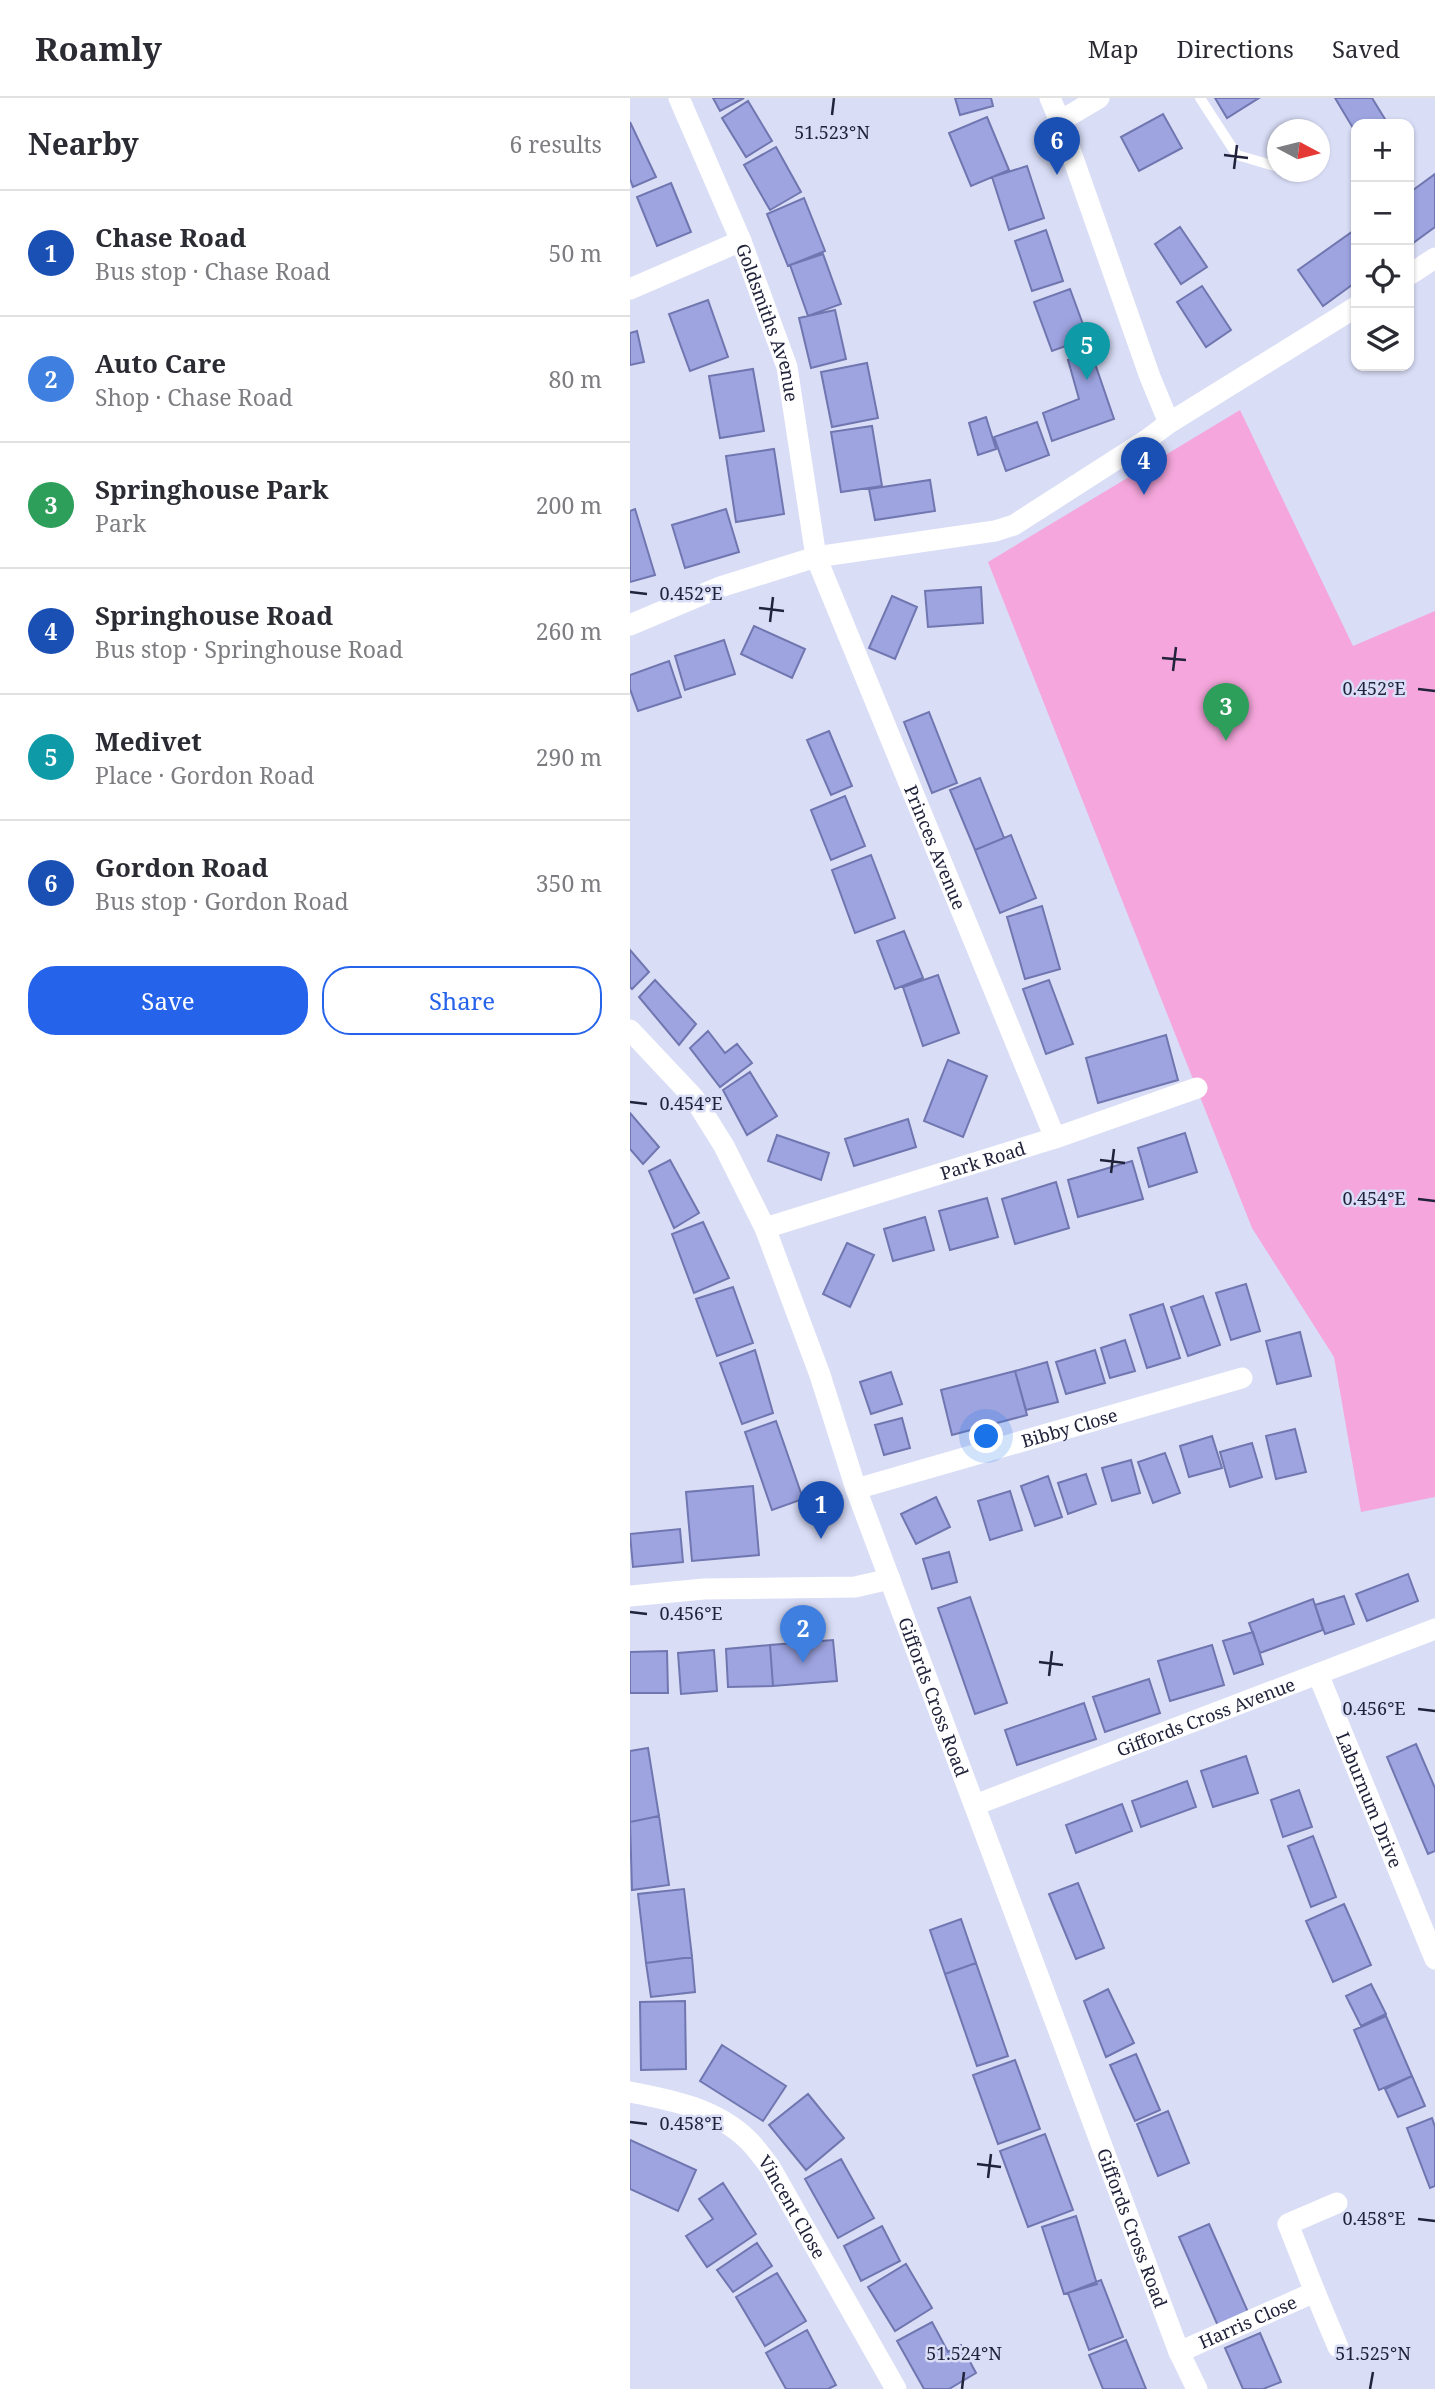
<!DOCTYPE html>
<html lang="en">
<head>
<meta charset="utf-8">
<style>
	body { margin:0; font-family:"Noto Serif",serif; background:#f2f2f3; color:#2b2b33 }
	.controls { position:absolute; right:21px; top:21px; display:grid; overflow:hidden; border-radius:14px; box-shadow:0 2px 5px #0004 }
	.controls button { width:63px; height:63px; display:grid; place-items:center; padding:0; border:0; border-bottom:2px solid #e1e1e2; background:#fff; color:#2b2b33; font:35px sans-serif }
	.compass { position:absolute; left:637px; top:21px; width:63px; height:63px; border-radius:50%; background:#fff; box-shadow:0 2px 5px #0004; rotate:97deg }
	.you { position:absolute; left:357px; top:1339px; width:24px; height:24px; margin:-18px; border:5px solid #fff; border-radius:50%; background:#1a73e8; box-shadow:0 0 0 10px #1a73e833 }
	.badge { display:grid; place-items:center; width:46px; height:46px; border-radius:50%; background:#2563eb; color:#fff; font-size:23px; font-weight:700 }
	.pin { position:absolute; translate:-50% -58px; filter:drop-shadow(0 2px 4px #0008) }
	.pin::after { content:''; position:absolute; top:37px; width:24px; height:21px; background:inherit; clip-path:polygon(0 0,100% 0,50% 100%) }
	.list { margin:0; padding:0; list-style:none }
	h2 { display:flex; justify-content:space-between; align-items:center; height:91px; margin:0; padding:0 28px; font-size:30px }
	h2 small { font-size:23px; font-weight:400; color:#7c7c81 }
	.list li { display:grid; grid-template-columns:46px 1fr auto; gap:21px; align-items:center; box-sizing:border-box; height:126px; padding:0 28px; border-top:2px solid #e1e1e2 }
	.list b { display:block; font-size:26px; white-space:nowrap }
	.list p { margin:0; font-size:23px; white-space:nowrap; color:#7c7c81 }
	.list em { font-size:23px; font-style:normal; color:#7c7c81 }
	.actions { display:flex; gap:14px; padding:21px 28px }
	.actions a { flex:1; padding:16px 0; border:2px solid #2563eb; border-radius:28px; text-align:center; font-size:24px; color:#2563eb }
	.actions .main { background:#2563eb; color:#fff }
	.icon { flex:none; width:38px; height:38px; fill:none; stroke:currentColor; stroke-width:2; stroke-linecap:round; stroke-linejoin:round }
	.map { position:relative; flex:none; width:805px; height:2291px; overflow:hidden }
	header { display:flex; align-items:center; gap:42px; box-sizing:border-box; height:98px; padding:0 35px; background:#fff; border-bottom:2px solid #e1e1e2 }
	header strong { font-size:33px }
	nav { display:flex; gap:38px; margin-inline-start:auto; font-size:24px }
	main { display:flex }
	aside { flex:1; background:#fff }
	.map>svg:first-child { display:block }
</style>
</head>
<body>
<header>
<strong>Roamly</strong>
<nav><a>Map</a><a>Directions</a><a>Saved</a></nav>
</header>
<main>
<aside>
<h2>Nearby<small>6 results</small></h2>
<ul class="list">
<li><span class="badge" style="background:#1a4fb4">1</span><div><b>Chase Road</b><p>Bus stop · Chase Road</p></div><em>50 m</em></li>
<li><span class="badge" style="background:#3f7fe0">2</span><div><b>Auto Care</b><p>Shop · Chase Road</p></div><em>80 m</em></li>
<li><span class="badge" style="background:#2e9e5b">3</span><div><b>Springhouse Park</b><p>Park</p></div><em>200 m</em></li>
<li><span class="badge" style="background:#1a4fb4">4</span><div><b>Springhouse Road</b><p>Bus stop · Springhouse Road</p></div><em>260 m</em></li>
<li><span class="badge" style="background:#0f9aa8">5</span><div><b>Medivet</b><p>Place · Gordon Road</p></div><em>290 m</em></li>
<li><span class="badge" style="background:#1a4fb4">6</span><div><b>Gordon Road</b><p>Bus stop · Gordon Road</p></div><em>350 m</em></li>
</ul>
<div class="actions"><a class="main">Save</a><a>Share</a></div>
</aside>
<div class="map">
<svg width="805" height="2291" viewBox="0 0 805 2291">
	<rect width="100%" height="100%" fill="#d9ddf6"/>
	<path fill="#f5a6dc" d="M610,312L723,548L805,513V1399L731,1414L704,1259L622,1130L358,464Z"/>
	<path fill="#9da4e0" stroke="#7076af" stroke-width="2" d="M83,0H114L90,13Z
		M325,0H361L363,8L330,17Z
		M585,0H629L597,20Z
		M705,0H742L758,26H726V35Z
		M118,3L142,43L116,59L92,20Z
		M533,16L552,50L509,73L491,39Z
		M357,19L379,72L341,88L319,35Z
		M0,24L26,79L3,89L0,81Z
		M146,49L171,94L140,112L114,67Z
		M397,68L414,120L379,132L362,79Z
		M805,76V129L779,148V95Z
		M41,85L61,134L27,148L7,99Z
		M174,100L195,153L158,168L137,116Z
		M550,129L577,169L551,186L525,146Z
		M726,131V184L693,208L668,172Z
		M416,132L433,183L402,193L385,143Z
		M193,156L211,206L178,218L160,167Z
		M572,188L601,232L576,249L547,204Z
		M440,191L458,240L422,253L404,204Z
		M78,202L98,259L60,273L39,216Z
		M205,212L216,261L181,270L169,220Z
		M7,233L14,264L0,267V235Z
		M461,254L484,321L422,343L413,315L449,301L438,262Z
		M237,265L248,320L202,329L191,274Z
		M123,271L134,333L90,340L79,278Z
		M356,319L366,351L348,357L339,325Z
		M407,324L419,357L376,373L364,339Z
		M242,328L252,388L211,394L201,334Z
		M144,351L154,416L106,424L96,358Z
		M300,382L305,413L245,422L239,391Z
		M5,411L25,477L0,484V413Z
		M96,411L109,454L55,470L42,427Z
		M351,489L353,525L298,529L295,493Z
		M262,498L287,509L265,561L239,550Z
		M124,528L175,551L162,580L111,556Z
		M94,542L105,576L55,592L45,558Z
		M39,563L51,599L8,613L0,591V577Z
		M299,614L327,685L302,695L274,624Z
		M199,633L222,688L201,697L177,642Z
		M350,680L374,740L345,752L320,692Z
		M215,698L235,748L201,762L181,712Z
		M381,737L406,800L370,815L345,752Z
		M241,757L265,820L225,835L202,772Z
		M412,808L430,871L395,881L377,819Z
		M274,833L293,880L265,891L247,843Z
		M0,852L19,874L2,891L0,889Z
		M308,877L329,935L293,948L273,889Z
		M25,882L66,926L49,947L9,899Z
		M419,882L443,946L416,956L393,891Z
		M78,933L95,955L107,946L122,965L90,989L60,950Z
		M536,937L548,982L468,1005L456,960Z
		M318,962L357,978L333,1039L294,1023Z
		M120,974L147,1018L117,1037L93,992Z
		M0,1015L29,1049L13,1066L0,1051Z
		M278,1021L286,1049L224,1068L215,1041Z
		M555,1035L567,1074L519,1089L508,1050Z
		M147,1037L199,1055L191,1082L138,1063Z
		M40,1062L69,1115L44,1130L19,1073Z
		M502,1063L513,1101L448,1119L438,1082Z
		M426,1084L439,1130L385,1146L372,1101Z
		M357,1100L368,1139L320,1152L309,1113Z
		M295,1119L304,1152L263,1163L254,1131Z
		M73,1124L99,1180L64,1195L42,1136Z
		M217,1145L244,1157L220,1209L193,1196Z
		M616,1186L630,1233L601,1242L586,1195Z
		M103,1189L123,1245L87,1258L66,1201Z
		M573,1198L590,1247L558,1258L541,1209Z
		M533,1206L550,1260L517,1270L500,1217Z
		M670,1234L681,1278L647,1286L636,1243Z
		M495,1242L505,1273L480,1280L471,1250Z
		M125,1252L143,1315L112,1326L90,1265Z
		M465,1252L475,1285L436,1296L426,1264Z
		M417,1264L428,1304L396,1312L385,1273Z
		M385,1273L397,1317L322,1337L311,1292Z
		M261,1274L272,1306L241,1316L230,1284Z
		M272,1320L280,1350L254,1357L245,1327Z
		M146,1323L173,1401L142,1412L115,1334Z
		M665,1331L676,1374L646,1381L636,1338Z
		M582,1338L592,1370L559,1379L550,1348Z
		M622,1345L632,1379L600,1389L590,1354Z
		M535,1355L550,1395L523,1405L508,1364Z
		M501,1362L510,1395L482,1403L472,1370Z
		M456,1376L466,1406L438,1416L428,1385Z
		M418,1378L432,1419L405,1428L391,1388Z
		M123,1388L129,1457L62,1463L56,1394Z
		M380,1393L392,1432L360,1442L348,1403Z
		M306,1399L320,1429L286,1446L271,1416Z
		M50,1431L53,1464L3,1469L0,1436Z
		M319,1454L327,1484L302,1491L293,1461Z
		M778,1476L788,1503L737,1523L726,1496Z
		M714,1498L724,1526L695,1536L685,1507Z
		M340,1499L377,1605L345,1616L308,1510Z
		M683,1501L693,1532L630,1555L619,1525Z
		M623,1534L633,1566L604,1576L593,1543Z
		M203,1542L207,1583L143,1588L140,1547Z
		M140,1547L143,1588L98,1589L96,1551Z
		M582,1547L594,1587L540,1603L528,1563Z
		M84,1552L87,1593L51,1596L48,1555Z
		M37,1553L38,1595H0V1554Z
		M519,1581L530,1615L475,1634L463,1599Z
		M454,1605L466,1641L387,1667L375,1632Z
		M786,1646L805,1690V1753L798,1756L757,1659Z
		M18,1650L29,1718L0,1724V1653Z
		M616,1658L628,1695L583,1709L571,1673Z
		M557,1683L566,1709L511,1729L502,1703Z
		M669,1692L682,1729L653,1739L641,1702Z
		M492,1706L502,1733L446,1755L436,1727Z
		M29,1718L39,1787L2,1792L0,1724Z
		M683,1738L706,1799L681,1809L658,1748Z
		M448,1785L474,1850L446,1861L419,1796Z
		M54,1791L62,1859L16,1865L8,1796Z
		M714,1806L741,1867L703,1884L676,1823Z
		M331,1821L346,1865L315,1876L300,1832Z
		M62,1859L65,1894L21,1899L16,1865Z
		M346,1865L378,1958L347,1968L315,1876Z
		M741,1886L756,1916L731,1928L716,1898Z
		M478,1891L504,1945L476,1959L454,1903Z
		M55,1903L56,1971L11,1972L10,1904Z
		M756,1918L782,1978L749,1992L724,1932Z
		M92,1947L156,1988L133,2023L70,1983Z
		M506,1956L530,2012L505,2023L480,1967Z
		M385,1962L410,2031L368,2046L343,1977Z
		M782,1978L795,2008L768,2019L755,1991Z
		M178,1996L214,2040L176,2072L139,2027Z
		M538,2013L559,2065L528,2078L507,2026Z
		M802,2020L805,2029V2088L800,2090L777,2030Z
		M415,2036L443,2112L398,2129L370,2053Z
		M0,2042L66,2072L48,2113L0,2091Z
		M211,2061L244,2120L208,2140L175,2081Z
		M93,2085L126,2136L77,2169L56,2138L83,2121L69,2101Z
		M446,2118L467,2186L434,2196L412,2129Z
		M579,2126L618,2214L588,2228L549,2139Z
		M252,2128L270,2163L231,2183L214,2148Z
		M127,2145L142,2168L103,2194L87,2172Z
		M276,2166L302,2210L265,2233L238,2189Z
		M147,2175L176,2223L135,2248L106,2199Z
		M471,2182L493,2239L459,2252L438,2195Z
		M302,2224L318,2254L331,2247L346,2275L319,2291H294L267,2243Z
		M177,2232L206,2287L198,2291H156L136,2255Z
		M630,2235L651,2284L633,2291H613L595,2250Z
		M496,2242L516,2291H473L459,2257Z"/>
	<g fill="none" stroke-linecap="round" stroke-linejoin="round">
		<path stroke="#fff" stroke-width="10" d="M570,0L607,57L648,69
			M664,74L675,77"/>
		<g stroke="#fff" stroke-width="21">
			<path id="s1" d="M49,0L111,143L157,269L186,459L425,1040"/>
			<path d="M420,0L430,23L520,279L539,325"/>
			<path d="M430,23L469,0"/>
			<path d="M779,177L805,160"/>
			<path d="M0,191L111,143"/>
			<path d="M0,527L90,489L186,459L365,433L384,427L518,341L539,325L726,209"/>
			<path id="s2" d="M0,932L64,1000L94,1048L135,1130L190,1277L226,1391L549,2254L567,2291"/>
			<path id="s3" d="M135,1130L425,1040L567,990"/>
			<path id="s4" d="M226,1391L612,1280"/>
			<path d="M0,1498L74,1491L225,1489L260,1481"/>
			<path id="s5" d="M688,1576L805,1861"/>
			<path id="s6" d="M345,1707L805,1531"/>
			<path id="s7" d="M0,1994C43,2002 87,2011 119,2043C127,2051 133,2060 140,2069L266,2291"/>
			<path d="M685,2194L708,2249"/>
			<path id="s8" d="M549,2254L685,2194L658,2126L707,2105"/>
		</g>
	</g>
	<path fill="none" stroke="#21233b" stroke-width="2.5" d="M202,17L204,0M594,57L618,60M604,71L607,47M0,494L17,496M129,510L154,513M140,524L143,499M532,560L556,562M543,573L546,549M788,591L805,593M0,1004L17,1006M470,1062L495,1065M481,1075L484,1051M788,1101L805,1103M0,1514L17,1516M409,1564L433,1567M419,1578L422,1553M788,1611L805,1613M0,2024L17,2026M347,2066L371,2069M358,2080L361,2056M788,2121L805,2123M332,2291L334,2274M740,2291L743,2274"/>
	<g text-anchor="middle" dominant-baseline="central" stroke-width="5" stroke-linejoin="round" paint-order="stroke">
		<g font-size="18" fill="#21233b" stroke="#d9ddf6">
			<text stroke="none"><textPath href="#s1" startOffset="242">Goldsmiths Avenue</textPath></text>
			<text stroke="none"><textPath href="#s1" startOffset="796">Princes Avenue</textPath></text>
			<text stroke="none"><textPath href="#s3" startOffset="228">Park Road</textPath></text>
			<text stroke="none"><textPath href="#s4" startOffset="222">Bibby Close</textPath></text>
			<text stroke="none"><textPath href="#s2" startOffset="740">Giffords Cross Road</textPath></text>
			<text stroke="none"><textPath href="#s6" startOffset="247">Giffords Cross Avenue</textPath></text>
			<text stroke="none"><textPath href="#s5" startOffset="136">Laburnum Drive</textPath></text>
			<text stroke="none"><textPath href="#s7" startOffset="210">Vincent Close</textPath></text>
			<text stroke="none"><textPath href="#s2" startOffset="1307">Giffords Cross Road</textPath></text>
			<text stroke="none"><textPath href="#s8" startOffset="75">Harris Close</textPath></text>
		</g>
	</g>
	<g font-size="18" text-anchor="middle" fill="#21233b" stroke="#d9ddf6" stroke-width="5" stroke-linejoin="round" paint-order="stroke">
		<text x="202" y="41">51.523°N</text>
		<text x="61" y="502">0.452°E</text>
		<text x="744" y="597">0.452°E</text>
		<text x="61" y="1012">0.454°E</text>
		<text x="744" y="1107">0.454°E</text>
		<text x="61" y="1522">0.456°E</text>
		<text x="744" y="1617">0.456°E</text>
		<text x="61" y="2032">0.458°E</text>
		<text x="744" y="2127">0.458°E</text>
		<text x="334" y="2262">51.524°N</text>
		<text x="743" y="2262">51.525°N</text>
	</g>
</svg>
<div class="controls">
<button>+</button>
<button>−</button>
<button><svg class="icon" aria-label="locate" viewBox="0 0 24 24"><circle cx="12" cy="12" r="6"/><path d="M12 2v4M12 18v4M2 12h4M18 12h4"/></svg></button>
<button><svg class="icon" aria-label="layers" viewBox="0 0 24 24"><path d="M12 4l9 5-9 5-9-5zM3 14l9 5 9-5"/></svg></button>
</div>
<svg class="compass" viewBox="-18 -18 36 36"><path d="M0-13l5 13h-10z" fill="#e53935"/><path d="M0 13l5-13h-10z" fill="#7c7c81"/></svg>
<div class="you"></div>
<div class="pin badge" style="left:191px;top:1441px;background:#1a4fb4">1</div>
<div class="pin badge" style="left:173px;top:1565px;background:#3f7fe0">2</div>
<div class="pin badge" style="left:596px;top:643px;background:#2e9e5b">3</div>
<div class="pin badge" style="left:514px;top:397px;background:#1a4fb4">4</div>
<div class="pin badge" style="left:457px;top:282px;background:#0f9aa8">5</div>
<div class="pin badge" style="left:427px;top:77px;background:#1a4fb4">6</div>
</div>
</main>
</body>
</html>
